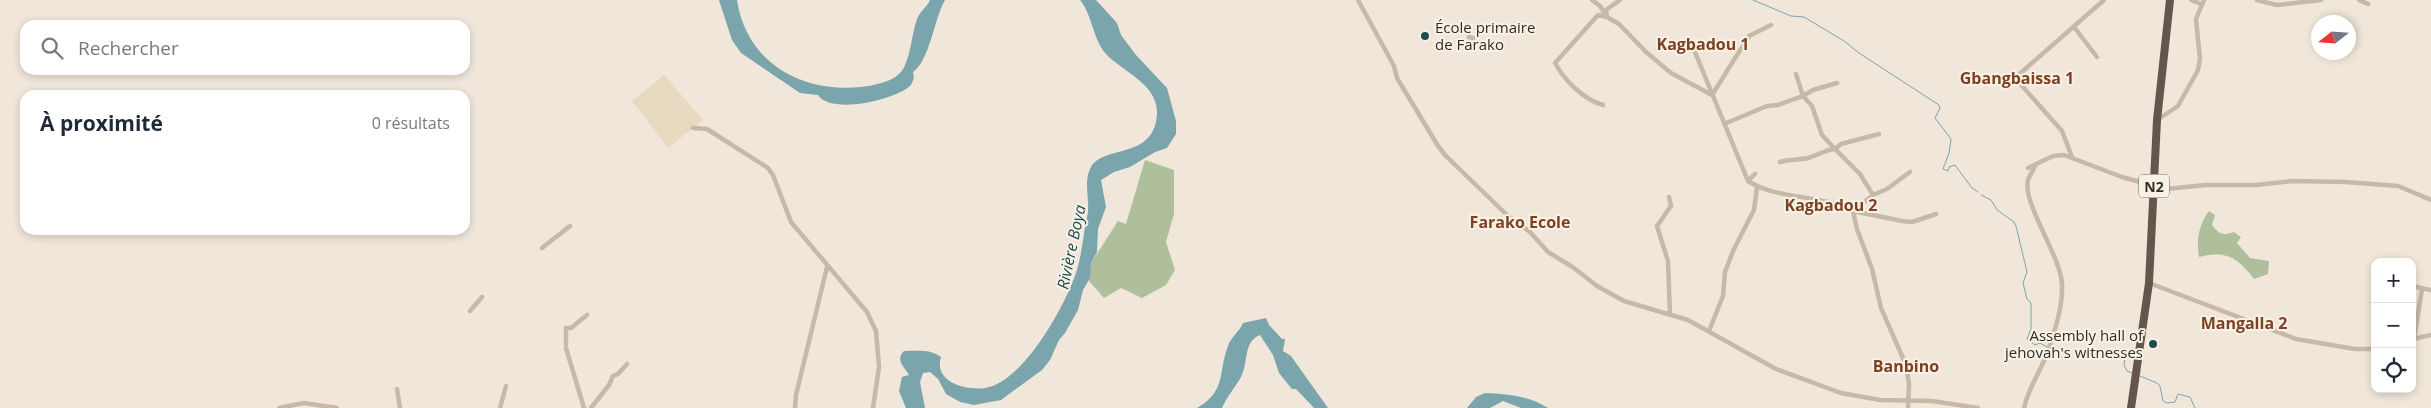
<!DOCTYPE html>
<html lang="fr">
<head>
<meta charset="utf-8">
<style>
	body { margin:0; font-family:"Open Sans",sans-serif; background:#f2f2f3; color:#1f2937 }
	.controls { position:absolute; right:15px; bottom:15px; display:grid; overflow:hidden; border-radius:10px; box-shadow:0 2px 8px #0003 }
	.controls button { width:45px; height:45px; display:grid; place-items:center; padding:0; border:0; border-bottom:1px solid #e0e1e3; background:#fff; color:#1f2937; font:25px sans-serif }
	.compass { position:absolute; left:2311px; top:15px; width:45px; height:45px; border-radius:50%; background:#fff; box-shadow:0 2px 8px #0003; rotate:253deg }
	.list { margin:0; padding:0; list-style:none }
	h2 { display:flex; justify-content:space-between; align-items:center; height:65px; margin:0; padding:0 20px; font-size:21px }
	h2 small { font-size:16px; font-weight:400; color:#747a83 }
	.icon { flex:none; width:28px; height:28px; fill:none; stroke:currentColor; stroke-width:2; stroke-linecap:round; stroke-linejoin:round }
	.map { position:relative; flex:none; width:2431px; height:408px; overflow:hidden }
	.search { position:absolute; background:#fff; box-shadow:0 2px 8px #0003; left:20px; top:20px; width:450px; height:55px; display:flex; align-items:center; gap:12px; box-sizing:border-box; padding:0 18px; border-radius:15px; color:#747a83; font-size:19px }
	.panel { position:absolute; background:#fff; box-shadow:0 2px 8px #0003; left:20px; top:90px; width:450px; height:145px; border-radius:15px }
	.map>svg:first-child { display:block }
</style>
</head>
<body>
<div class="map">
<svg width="2431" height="408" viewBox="0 0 2431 408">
	<rect width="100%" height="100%" fill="#f0e7da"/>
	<path fill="#afbe9b" d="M1145,160L1174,170V214L1166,242L1175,270L1166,285L1142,298L1121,288L1104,298L1089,281L1091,263L1118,221L1126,224Z
		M2209,211L2215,215L2212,225C2219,234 2223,236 2234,232L2241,237L2237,243L2250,258L2269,261L2268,274L2254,279C2238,258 2227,250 2199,257C2196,240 2199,224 2209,211Z"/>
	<path fill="#e7dac1" d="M664,75L703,120L668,148L632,101Z"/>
	<path fill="#7aa5ac" d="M719,0H737C746,62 801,93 861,87C874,85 890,83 900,73C910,64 912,32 917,19C920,11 927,7 930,0H945C934,19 930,60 913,72L914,78L911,85C896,100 831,115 818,95L800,93L741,53L732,40Z
		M1080,0H1096L1117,23L1121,35L1136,55L1167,88L1176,121V134L1167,148L1155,152L1130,167L1114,172L1101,180L1106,207L1098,229L1097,252L1091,263L1090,278L1083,290L1078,310L1065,333L1059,340L1050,360L1042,370L1001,400L974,405L960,402L946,394L938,379L930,372L923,373L920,382L925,408H906L899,391L902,377L909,375C904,367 895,360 904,351C918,351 930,349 941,357C933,382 966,391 985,388C1023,382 1064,308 1076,273C1082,255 1083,236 1087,217C1091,202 1083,184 1090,169C1101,143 1156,162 1157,112C1157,84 1122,71 1106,54C1092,38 1093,16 1080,0Z
		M1266,318L1269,325L1282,339H1285L1283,351L1291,356L1328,408H1314L1296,389H1292L1279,373L1273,355L1260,335C1255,337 1251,341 1249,346C1245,356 1246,367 1241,377C1235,388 1227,396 1222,408H1197C1227,391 1218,371 1228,346C1231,337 1239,332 1243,323Z
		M1485,393C1508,394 1529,396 1548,408H1521L1503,401L1490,408H1467L1476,397Z"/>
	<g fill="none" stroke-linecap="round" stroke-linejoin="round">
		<path stroke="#7aa5ac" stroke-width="1" d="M1753,0L1791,16L1804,17L1844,41L1859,53L1939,105L1940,108L1935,118L1951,139L1949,153L1943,169L1948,171L1949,167L1955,165L1972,188L1978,192
			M1981,195L1991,200L1997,210L2014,222L2016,226L2027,272L2023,283L2027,299L2031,303V329L2027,339L2035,345L2040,343L2047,347
			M2121,349L2125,356L2124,365L2127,371L2134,374
			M2050,350L2060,358L2070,354
			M2140,376L2157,383L2160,386L2163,401L2167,403L2175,402L2178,394L2190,397L2195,408"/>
		<path stroke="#c7b8a7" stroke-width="4.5" d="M1358,0L1394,66L1397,78L1438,146L1446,156L1508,216L1530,232L1548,252L1574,268L1597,286L1624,301L1688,320L1776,369L1841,393L1880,400L1932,401L1978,408
			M1592,0L1600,6L1607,17L1619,24L1646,52L1671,73L1712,95L1749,36L1771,25
			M2191,0L2201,4
			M2257,0L2277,5L2321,0
			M2359,0L2368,4
			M2074,27L2097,57
			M1469,37L1473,38
			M1690,40L1748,181C1777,200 1822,194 1853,211L1873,195L1860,174L1835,149L1841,144L1879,134
			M1796,74L1803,96L1812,106L1822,135L1835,149
			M1603,105C1583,99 1565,81 1555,63L1598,15L1607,17L1606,10L1620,0
			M2157,120L2178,106L2198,70L2200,59L2196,19L2204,0
			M1724,124L1767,106L1778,105L1803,96L1813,90L1837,83
			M693,128L707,129L768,168L773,175L791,222L867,312L876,331L879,367L873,408
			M2072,157L2062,131L2015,78L2104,0
			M1780,162C1790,159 1800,160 1808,158C1818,155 1825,150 1835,149
			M2028,168L2053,156L2064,155L2122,177L2166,189L2206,185H2256L2292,181L2346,182L2398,186L2431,200
			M1748,181L1755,174
			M1873,195L1887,189L1910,172
			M1669,197L1671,206L1657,226L1668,261L1670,314
			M542,248L570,226
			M2149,283L2296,339L2355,349H2375
			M2412,286L2431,290
			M470,311L482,297
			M1709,331L1723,296L1725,272L1733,251L1754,210L1757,187
			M2413,339L2431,335
			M2414,339L2422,289
			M566,344V328H571L587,315
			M566,348L584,408
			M397,389L400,408
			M279,408L304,403L337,408
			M500,408L506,386
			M591,408L609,385L613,376L618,374L627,364
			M795,408L796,395L827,267
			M1908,408L1909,384L1906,365L1881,308L1872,269L1857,229L1853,211L1902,221L1912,222L1936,214
			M2024,408C2028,388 2041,371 2048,351C2055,330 2063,307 2062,284C2060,254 2022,203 2028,180C2030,175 2033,170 2035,166"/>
		<path stroke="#64564c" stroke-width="8" d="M2131,408L2149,283L2157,120L2170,0"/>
	</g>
	<g fill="#1f4b53" stroke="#f8f1e6" stroke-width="2">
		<circle cx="1425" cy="36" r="5"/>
		<circle cx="2153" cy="344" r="5"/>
	</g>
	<g text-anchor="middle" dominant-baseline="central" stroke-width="4" stroke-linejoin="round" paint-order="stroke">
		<rect fill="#f8f1e6" stroke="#6f6760" stroke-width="1" x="2139" y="174.5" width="30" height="23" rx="4"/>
		<g font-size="14" font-weight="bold" fill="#342c27">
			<text x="2154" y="186">N2</text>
		</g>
		<g font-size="15" fill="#342c27" stroke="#f8f1e6" text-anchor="start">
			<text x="1435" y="27">École primaire<tspan x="1435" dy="17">de Farako</tspan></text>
			<text x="2143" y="335" text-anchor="end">Assembly hall of<tspan x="2143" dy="17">jehovah's witnesses</tspan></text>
		</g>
		<g font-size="16" font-weight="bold" fill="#7f4124" stroke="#f8f1e6">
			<text x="1703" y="44">Kagbadou 1</text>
			<text x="2017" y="78">Gbangbaissa 1</text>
			<text x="1831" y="205">Kagbadou 2</text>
			<text x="1520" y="222">Farako Ecole</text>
			<text x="2244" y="323">Mangalla 2</text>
			<text x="1906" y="366">Banbino</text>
		</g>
		<g font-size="16" font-style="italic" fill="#1f4b53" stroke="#f8f1e6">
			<text transform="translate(1071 247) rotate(-78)">Rivière Boya</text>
		</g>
	</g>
</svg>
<div class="controls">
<button>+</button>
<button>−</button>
<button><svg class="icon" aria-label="locate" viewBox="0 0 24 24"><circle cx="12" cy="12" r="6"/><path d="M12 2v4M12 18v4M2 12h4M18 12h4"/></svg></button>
</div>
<svg class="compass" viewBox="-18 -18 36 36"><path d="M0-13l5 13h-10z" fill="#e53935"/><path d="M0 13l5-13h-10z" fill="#747a83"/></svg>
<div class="search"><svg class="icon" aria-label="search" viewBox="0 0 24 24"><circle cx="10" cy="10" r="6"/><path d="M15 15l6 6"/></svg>Rechercher</div>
<section class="panel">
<h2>À proximité<small>0 résultats</small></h2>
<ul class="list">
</ul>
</section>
</div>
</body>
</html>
